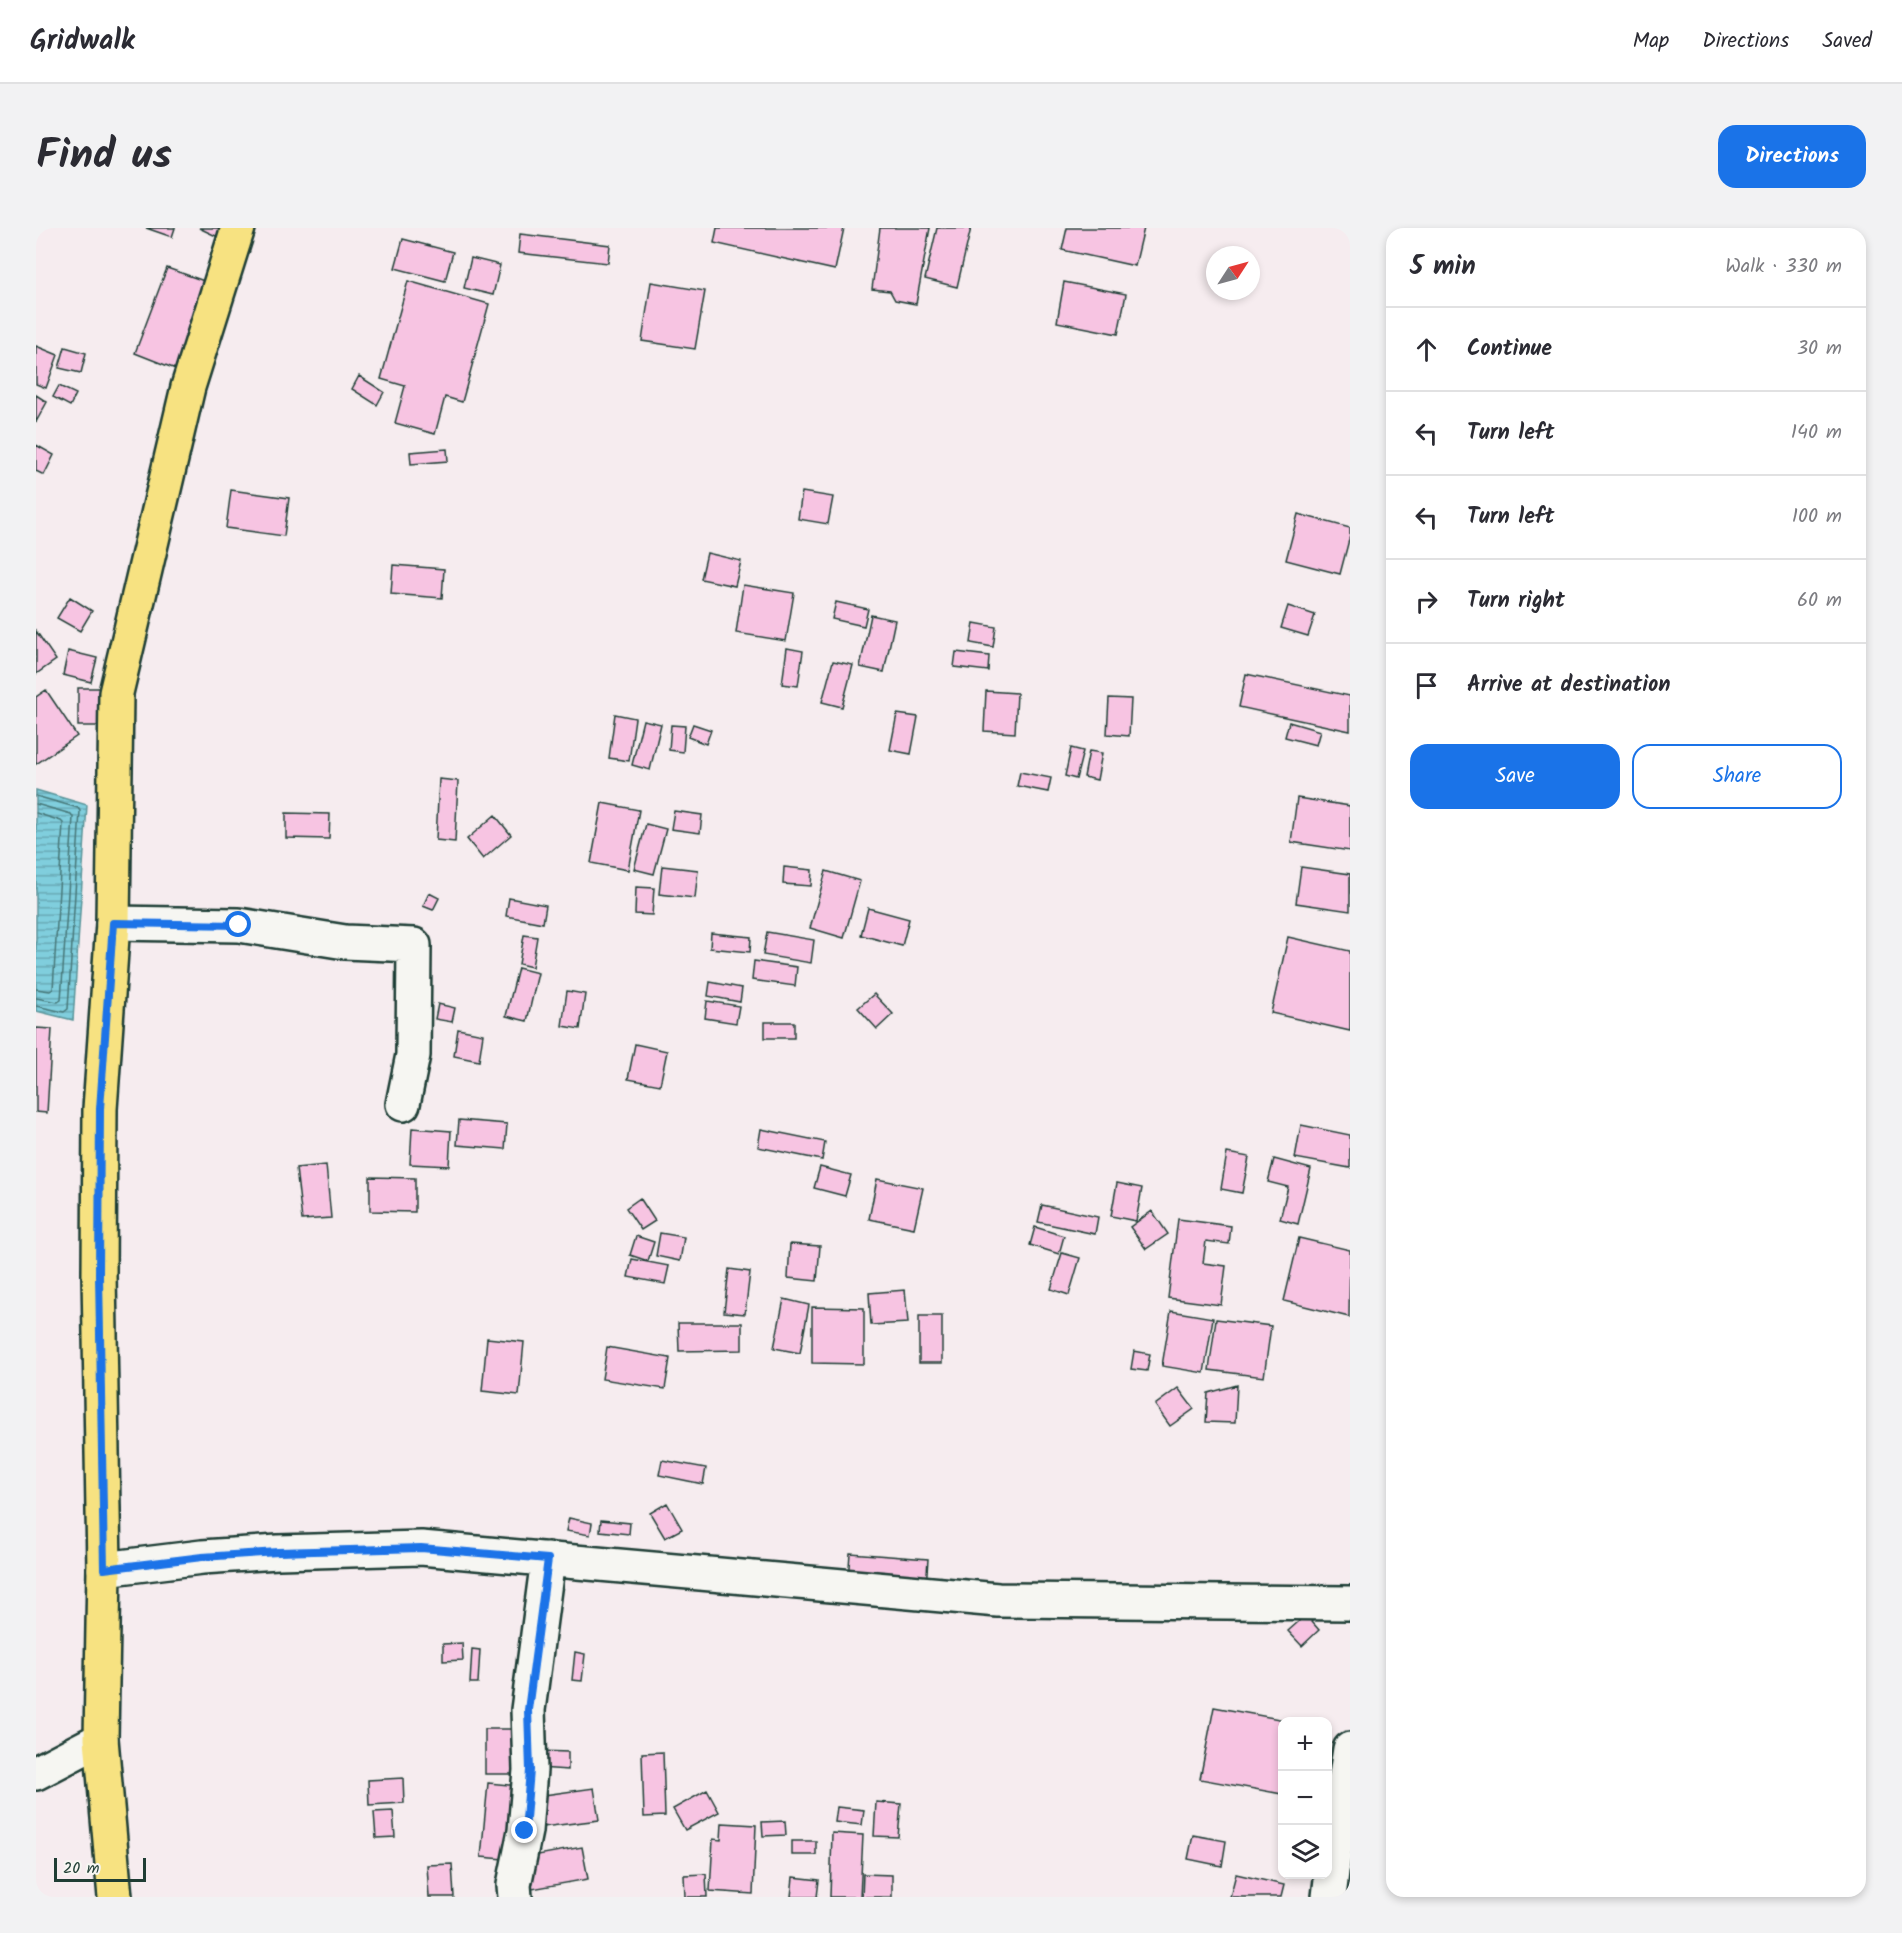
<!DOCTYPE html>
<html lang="en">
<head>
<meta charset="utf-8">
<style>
	body { margin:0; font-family:Kalam,sans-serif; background:#f2f2f3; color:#2b2b33 }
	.controls { position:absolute; right:18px; bottom:18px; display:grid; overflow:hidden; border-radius:12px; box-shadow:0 3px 9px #0003 }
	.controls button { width:54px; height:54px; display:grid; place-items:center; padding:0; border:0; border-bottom:2px solid #e1e1e2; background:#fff; color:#2b2b33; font:30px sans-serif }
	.compass { position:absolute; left:1170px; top:18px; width:54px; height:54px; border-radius:50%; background:#fff; box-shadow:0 3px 9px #0003; rotate:54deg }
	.scale { position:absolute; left:18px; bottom:15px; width:92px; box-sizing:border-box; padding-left:6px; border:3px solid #1f3d34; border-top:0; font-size:16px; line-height:21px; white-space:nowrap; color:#1f3d34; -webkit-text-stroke:4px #f6f6f2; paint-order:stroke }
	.stop { position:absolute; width:18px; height:18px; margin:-14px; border:4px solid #1a73e8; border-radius:50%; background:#fff }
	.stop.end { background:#1a73e8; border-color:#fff; box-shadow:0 2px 6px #0008 }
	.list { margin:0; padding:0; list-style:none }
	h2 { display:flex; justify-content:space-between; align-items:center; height:78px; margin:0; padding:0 24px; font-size:26px }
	h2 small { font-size:20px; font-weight:400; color:#7c7c81 }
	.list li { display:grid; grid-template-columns:39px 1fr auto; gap:18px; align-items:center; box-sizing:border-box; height:84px; padding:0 24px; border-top:2px solid #e1e1e2 }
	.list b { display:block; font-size:22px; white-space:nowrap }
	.list em { font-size:20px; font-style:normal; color:#7c7c81 }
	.actions { display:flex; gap:12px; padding:18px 24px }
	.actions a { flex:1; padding:14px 0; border:2px solid #1a73e8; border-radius:18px; text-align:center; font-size:21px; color:#1a73e8 }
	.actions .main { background:#1a73e8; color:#fff }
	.icon { flex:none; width:33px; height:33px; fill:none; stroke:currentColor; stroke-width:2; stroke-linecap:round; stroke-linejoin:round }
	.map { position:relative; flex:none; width:1314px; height:1669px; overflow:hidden; border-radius:18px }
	header { display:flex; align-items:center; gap:36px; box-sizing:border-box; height:84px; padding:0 30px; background:#fff; border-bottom:2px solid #e1e1e2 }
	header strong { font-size:28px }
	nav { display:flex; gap:33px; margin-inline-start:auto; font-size:21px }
	.intro { display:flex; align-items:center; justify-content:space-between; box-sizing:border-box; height:144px; padding:0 36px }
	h1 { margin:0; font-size:42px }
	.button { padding:15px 27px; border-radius:18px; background:#1a73e8; color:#fff; font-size:21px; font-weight:700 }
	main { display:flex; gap:36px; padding:0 36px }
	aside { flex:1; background:#fff; border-radius:18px; box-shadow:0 3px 9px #0003 }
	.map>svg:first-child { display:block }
</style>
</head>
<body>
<header>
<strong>Gridwalk</strong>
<nav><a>Map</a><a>Directions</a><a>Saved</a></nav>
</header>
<div class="intro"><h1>Find us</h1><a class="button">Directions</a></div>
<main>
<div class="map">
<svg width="1314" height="1669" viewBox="0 0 1314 1669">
	<defs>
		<pattern id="water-rules" width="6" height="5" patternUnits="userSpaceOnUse" patternTransform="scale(1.5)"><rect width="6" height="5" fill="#80cedd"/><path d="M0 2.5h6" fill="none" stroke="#68a8b4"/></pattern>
	</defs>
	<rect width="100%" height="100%" fill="#f6ecef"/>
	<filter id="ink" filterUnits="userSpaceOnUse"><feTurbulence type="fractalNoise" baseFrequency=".0167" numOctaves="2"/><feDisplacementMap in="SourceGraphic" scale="12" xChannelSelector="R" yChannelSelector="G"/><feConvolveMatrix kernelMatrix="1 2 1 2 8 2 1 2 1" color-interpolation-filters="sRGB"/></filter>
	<g filter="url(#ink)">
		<path fill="url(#water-rules)" stroke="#599499" stroke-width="1.5" d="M0,562L51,577L37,792L0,783Z"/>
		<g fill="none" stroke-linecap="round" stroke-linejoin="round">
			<path stroke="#467778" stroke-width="1.5" d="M0,568L42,580L44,583L32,781L28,784L0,778
				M0,576L35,586L37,589L25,772L22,774L0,770
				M0,585L25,593L27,595L17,761L14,763L0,761"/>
		</g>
		<path fill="#f7c4e2" stroke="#1f3d34" stroke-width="1.5" d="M110,0H139L136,9Z
			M163,0H186L182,9Z
			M681,0H808L799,42L678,15Z
			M844,0H894L880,76L859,72L854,63L836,61Z
			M901,0H935L921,59L889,51Z
			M1031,0H1108L1099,38L1026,22Z
			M484,6L574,17L572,35L482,25Z
			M367,11L417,24L409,53L359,40Z
			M435,30L464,37L457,67L428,60Z
			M131,40L174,55L142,142L99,125Z
			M372,53L453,76L426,174L409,169L399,206L359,195L369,158L345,151Z
			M615,54L669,63L659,121L606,113Z
			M1028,54L1090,66L1082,106L1021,94Z
			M0,118L22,127L10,160L0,156Z
			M29,119L50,125L45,145L23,140Z
			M323,148L348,164L341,177L316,161Z
			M23,158L40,166L34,178L17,169Z
			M0,167L11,174L0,194Z
			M0,217L18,227L8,247L0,243Z
			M411,221L412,233L375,236L374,224Z
			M195,262L253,270L248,308L190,300Z
			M766,264L797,269L792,296L762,291Z
			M1262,286L1314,300V308L1304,346L1250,332Z
			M671,325L705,333L699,358L665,351Z
			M357,337L408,341L406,370L355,366Z
			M707,357L758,365L750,413L700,405Z
			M34,369L56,383L44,403L21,390Z
			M800,374L832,381L828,398L796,391Z
			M1252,378L1279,387L1272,408L1245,400Z
			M835,387L859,392L848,444L824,439Z
			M938,395L960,399L957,419L935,415Z
			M0,403L20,432L0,446Z
			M751,420L767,423L762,458L746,456Z
			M32,423L61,430L55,454L27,447Z
			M920,424L953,428L952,443L918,439Z
			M797,433L817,437L806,479L786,474Z
			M1210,446L1314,468V503L1203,479Z
			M42,460H70V498H42Z
			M10,462L41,508L0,536V469Z
			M950,463L981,465L979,505L948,503Z
			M1073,470L1095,471L1093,508L1071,506Z
			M579,486L599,490L593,533L573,530Z
			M861,486L882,489L875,526L854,522Z
			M607,492L625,496L614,542L596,537Z
			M1253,494L1284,503L1280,517L1249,509Z
			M657,496L675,502L670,516L652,509Z
			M635,497L649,498L647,524L633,522Z
			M1035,520L1047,523L1040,551L1029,548Z
			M1053,523L1066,525L1061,552L1048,549Z
			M984,544L1015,550L1012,564L981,558Z
			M403,551L422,553L419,614L400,612Z
			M1261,570L1314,578V623L1255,614Z
			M566,575L603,582L592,642L555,635Z
			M638,583L666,587L664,605L635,601Z
			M250,585L294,586L293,611L250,610Z
			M459,587L475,607L447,631L431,611Z
			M610,596L630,601L618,646L598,641Z
			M626,638L662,642L659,670L623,666Z
			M748,639L776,642L775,658L747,656Z
			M1265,639L1314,646V683L1260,675Z
			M790,643L824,653L808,710L774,700Z
			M600,659L618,660L616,687L599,686Z
			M393,665L403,670L397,682L387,678Z
			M473,670L510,677L507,695L470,688Z
			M832,680L873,691L866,718L825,707Z
			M731,704L778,712L775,735L727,727Z
			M675,705L715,709L714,724L674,720Z
			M488,707L501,709L496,739L483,736Z
			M1252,709L1314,723V803L1235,785Z
			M718,733L761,739L759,758L716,752Z
			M482,740L502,745L491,793L470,788Z
			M674,754L706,760L704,774L672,768Z
			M531,763L549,766L544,801L526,798Z
			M838,766L857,786L841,801L822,780Z
			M671,773L703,778L700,795L669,790Z
			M402,776L419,780L416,794L399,791Z
			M729,794H758V810H729Z
			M0,800L16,801L11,885L0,884Z
			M422,801L447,806L443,833L418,828Z
			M599,816L631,823L624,857L592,851Z
			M423,892L471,896L469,921L421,917Z
			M1265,897L1314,907V940L1259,930Z
			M376,900L415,903L413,938L374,936Z
			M725,901L789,914L786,932L722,919Z
			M1191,925L1213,929L1206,965L1185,961Z
			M1238,931L1275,941L1262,996L1244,991L1252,959L1232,954Z
			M290,937L295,990L266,992L260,940Z
			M784,939L815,947L809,968L778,960Z
			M334,949L379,950V984L334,983Z
			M841,951L887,960L878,1000L833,991Z
			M1081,955L1106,960L1100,993L1075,988Z
			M604,970L619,993L605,1002L590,980Z
			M1006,977L1062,989L1059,1006L1002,994Z
			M1116,983L1132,1006L1110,1021L1094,999Z
			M1142,991L1195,998L1193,1016L1170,1013L1167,1035L1190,1038L1185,1077L1132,1070Z
			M999,999L1028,1008L1023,1026L994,1017Z
			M624,1005L648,1009L644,1033L620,1028Z
			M600,1008L618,1014L612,1033L594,1027Z
			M1263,1010L1314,1022L1313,1089L1248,1073Z
			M754,1016L784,1018L781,1053L752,1050Z
			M1026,1025L1044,1030L1033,1067L1015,1061Z
			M596,1031L633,1038L629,1056L592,1049Z
			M693,1041L714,1044L709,1086L688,1084Z
			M869,1062L872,1095L835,1097L833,1065Z
			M748,1071L773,1077L764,1125L738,1120Z
			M776,1079L828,1080V1136L776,1135Z
			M1135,1083L1177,1090L1168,1145L1126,1138Z
			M883,1088H906V1135H883Z
			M1180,1091L1235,1098L1228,1149L1173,1142Z
			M642,1095H706V1122L643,1123Z
			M451,1110L488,1114L483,1167L446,1163Z
			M571,1119L634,1130L629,1161L566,1151Z
			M1098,1123L1114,1126L1111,1143L1095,1141Z
			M1201,1157L1199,1195L1170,1194L1172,1165Z
			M1142,1160L1158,1181L1134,1198L1119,1177Z
			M626,1232L670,1240L667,1256L623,1247Z
			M631,1275L646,1301L629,1310L614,1285Z
			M533,1290L556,1295L554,1307L530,1303Z
			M565,1292L594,1295L593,1306L564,1303Z
			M814,1325L892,1331L890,1359L812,1353Z
			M1270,1387L1283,1402L1266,1418L1252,1403Z
			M426,1415L427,1432L407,1433V1416Z
			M436,1421L444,1422L442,1455H434Z
			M539,1424L549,1426L546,1453L536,1452Z
			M1178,1479L1259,1494H1246V1566L1164,1551Z
			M449,1501H486V1546H449Z
			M503,1523L532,1524V1542L503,1540Z
			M627,1524L629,1588L608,1589L606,1525Z
			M367,1550L368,1575L333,1577L332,1552Z
			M452,1555L485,1558L479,1632L445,1629Z
			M558,1560L563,1592L499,1600L494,1569Z
			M671,1562L683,1584L649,1602L637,1581Z
			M840,1574L865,1576L862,1609L838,1608Z
			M801,1579L828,1582L826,1597L799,1594Z
			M357,1583L359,1609L340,1610L338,1584Z
			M749,1593L750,1607L727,1608L726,1594Z
			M686,1595L720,1597L717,1666L674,1663L677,1611L685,1612Z
			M796,1605L827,1607L824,1669H794Z
			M1157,1607L1190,1613L1186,1638L1152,1631Z
			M756,1613H780V1627H756Z
			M546,1619L552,1651L491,1662L485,1630Z
			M416,1636L418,1669H393L391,1637Z
			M670,1646L671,1669H649L648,1647Z
			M827,1646L856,1647V1669H826Z
			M1200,1646L1248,1657L1245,1669H1194Z
			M757,1649L783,1652L781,1669H755Z"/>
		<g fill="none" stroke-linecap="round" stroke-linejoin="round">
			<defs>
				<path id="minor" d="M77,695L203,697L309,714L378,717L377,827L367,876
					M68,1341L166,1329L242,1324L385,1320L962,1372L1314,1375
					M0,1545L65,1511
					M479,1669L478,1657L489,1603L494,1542L492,1482L512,1331
					M1293,1669L1298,1626L1314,1521"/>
				<path id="major" d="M79,1669L65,1511L68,1341L63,1047L64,881L77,695L80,465L152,159L202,0"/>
			</defs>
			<use href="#minor" stroke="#1f3d34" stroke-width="38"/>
			<use href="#major" stroke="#1f3d34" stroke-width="38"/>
			<use href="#minor" stroke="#f6f6f2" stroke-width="33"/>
			<use href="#major" stroke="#f7e281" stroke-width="33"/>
		</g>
	</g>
	<g fill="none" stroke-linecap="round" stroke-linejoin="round" filter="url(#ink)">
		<path stroke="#1a73e8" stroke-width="8" d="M203,697L77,695L64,881L63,1047L68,1341L166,1329L242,1324L385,1320L512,1331L492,1482L494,1542L489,1603"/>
	</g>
</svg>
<div class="controls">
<button>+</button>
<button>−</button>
<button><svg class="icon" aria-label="layers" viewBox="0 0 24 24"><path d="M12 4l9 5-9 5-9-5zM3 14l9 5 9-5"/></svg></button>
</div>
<svg class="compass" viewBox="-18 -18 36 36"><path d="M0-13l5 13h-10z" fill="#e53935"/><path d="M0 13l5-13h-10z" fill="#7c7c81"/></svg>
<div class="scale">20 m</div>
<div class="stop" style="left:203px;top:697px"></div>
<div class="stop end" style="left:489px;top:1603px"></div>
</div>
<aside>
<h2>5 min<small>Walk · 330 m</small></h2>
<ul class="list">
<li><svg class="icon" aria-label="ahead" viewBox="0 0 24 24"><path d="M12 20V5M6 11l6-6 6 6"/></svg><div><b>Continue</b></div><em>30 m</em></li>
<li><svg class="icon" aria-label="left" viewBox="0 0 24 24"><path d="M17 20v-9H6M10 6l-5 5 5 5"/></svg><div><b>Turn left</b></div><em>140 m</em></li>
<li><svg class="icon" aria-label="left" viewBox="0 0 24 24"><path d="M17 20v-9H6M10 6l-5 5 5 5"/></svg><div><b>Turn left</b></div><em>100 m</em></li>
<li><svg class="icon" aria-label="right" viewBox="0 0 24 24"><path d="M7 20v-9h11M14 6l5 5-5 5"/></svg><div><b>Turn right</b></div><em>60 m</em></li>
<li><svg class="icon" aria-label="arrive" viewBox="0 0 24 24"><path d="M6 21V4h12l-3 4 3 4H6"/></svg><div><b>Arrive at destination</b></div></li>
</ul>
<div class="actions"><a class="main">Save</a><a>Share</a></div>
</aside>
</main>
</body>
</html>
